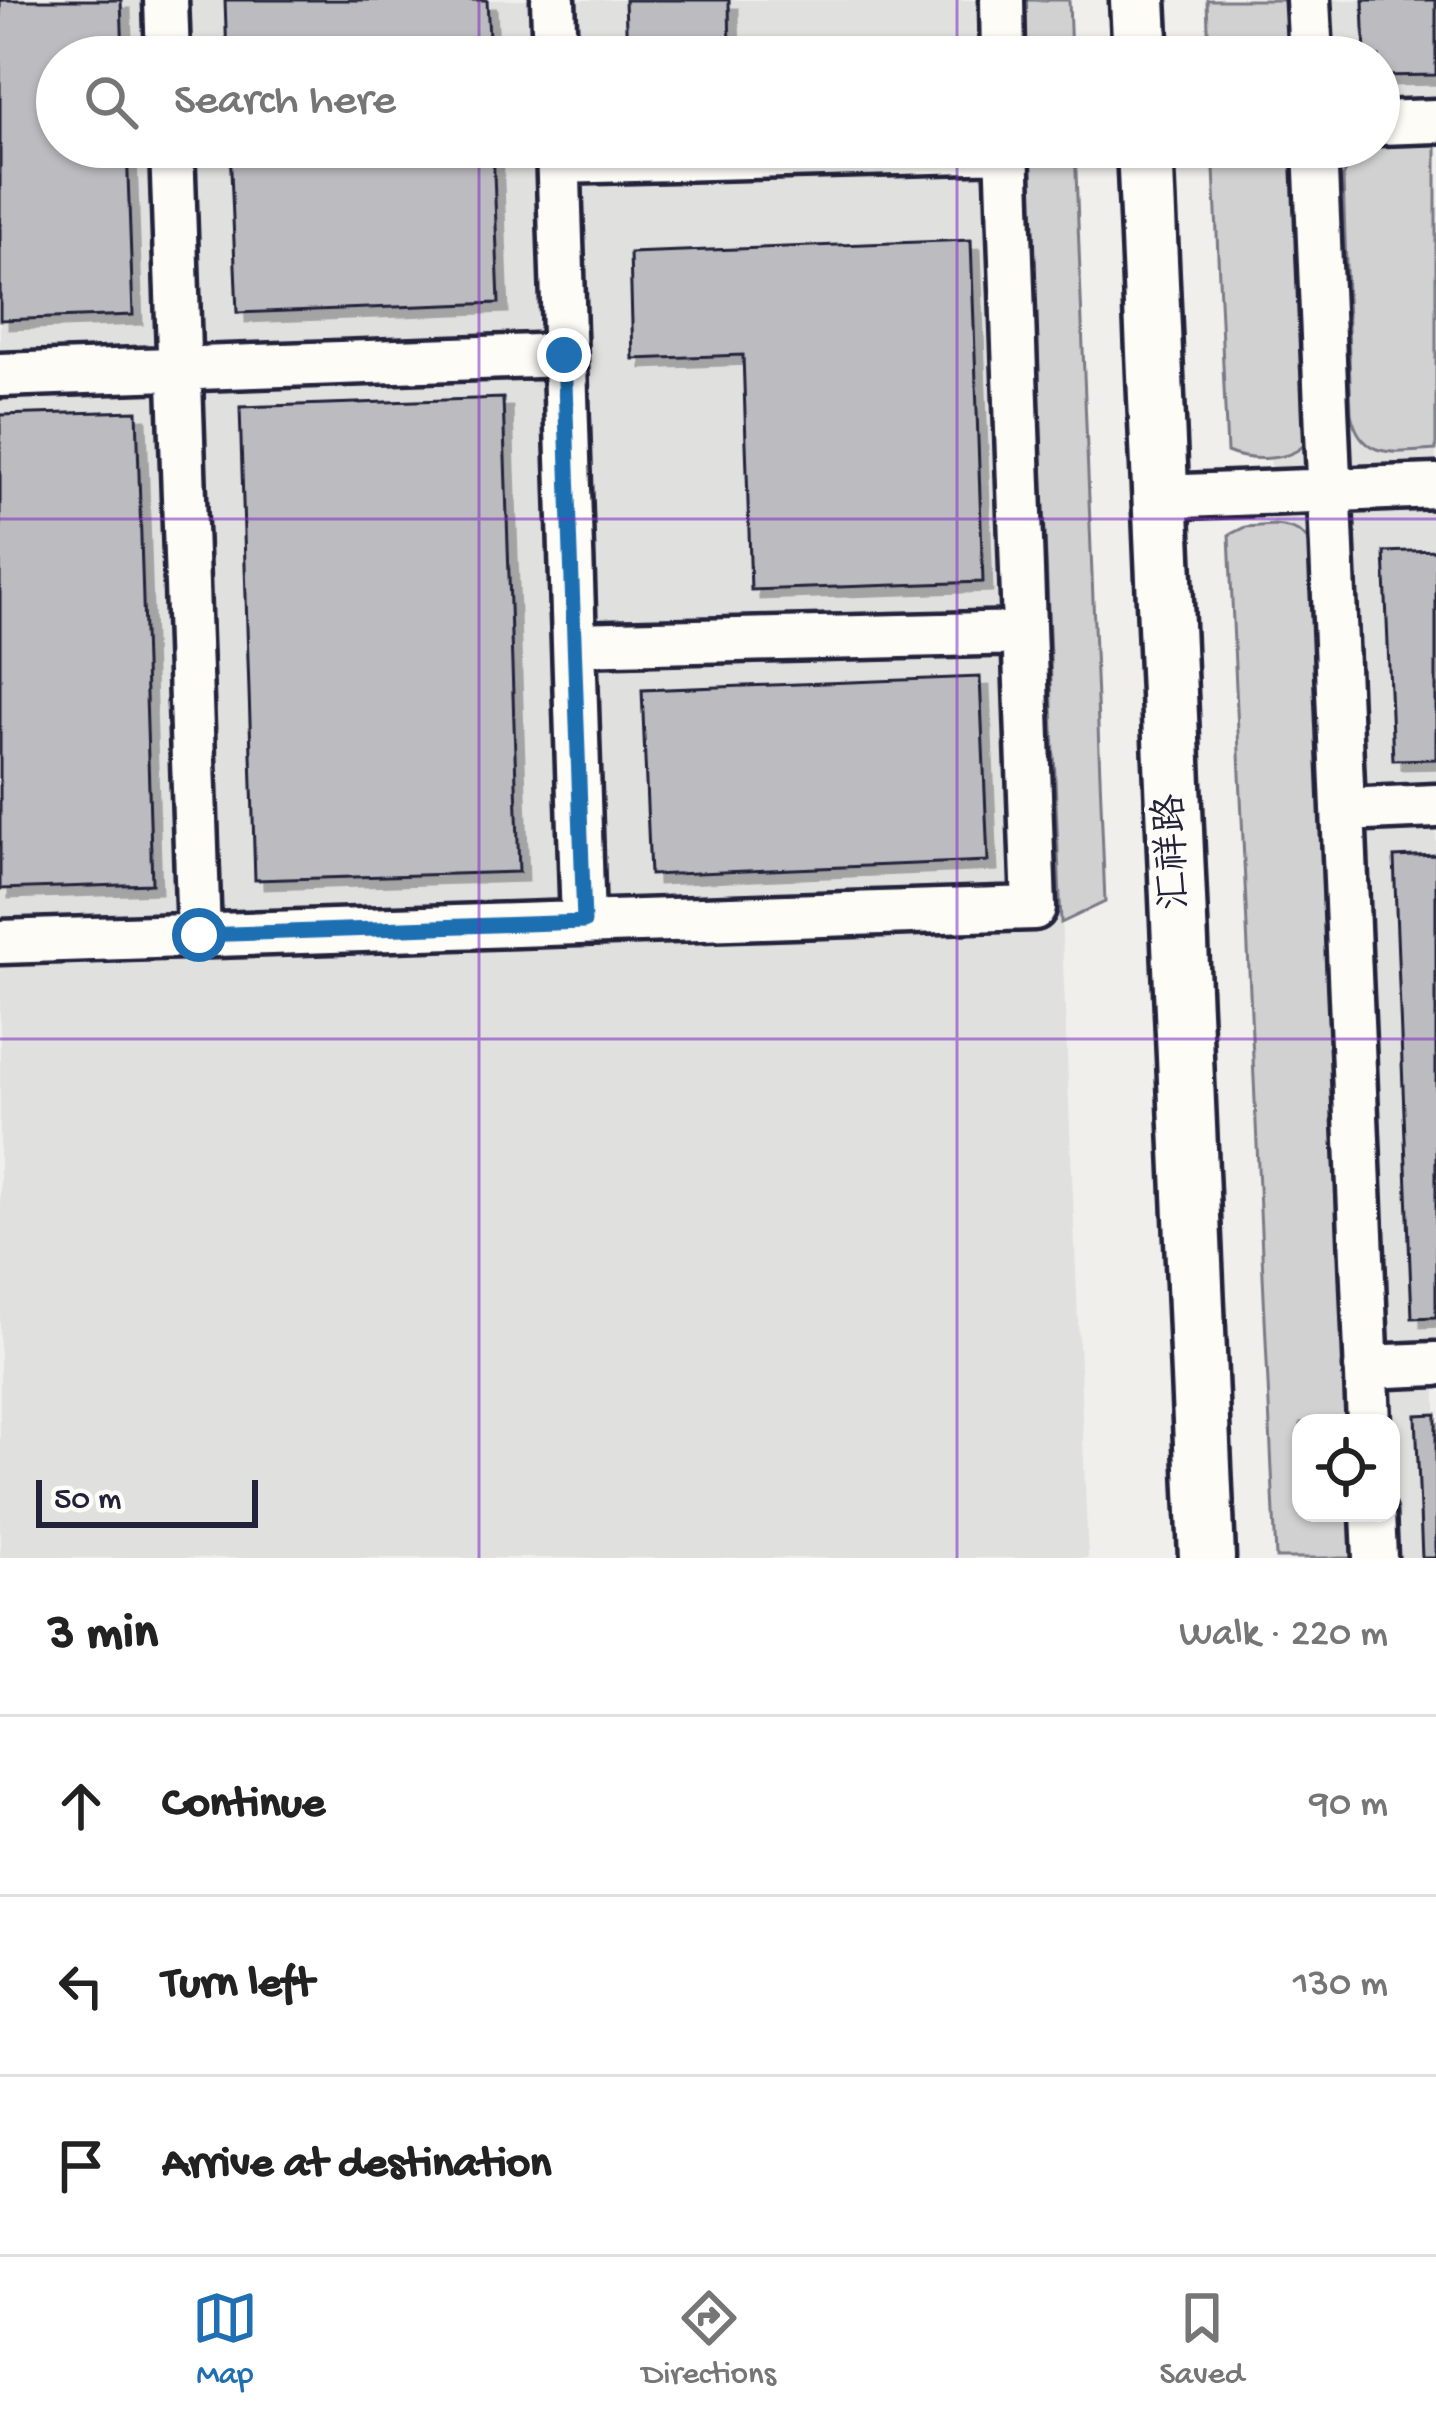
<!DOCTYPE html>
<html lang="en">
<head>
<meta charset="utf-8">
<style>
	body { margin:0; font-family:"Gochi Hand","LXGW WenKai TC",sans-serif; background:#f2f2f2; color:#222 }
	.controls { position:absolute; right:36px; bottom:36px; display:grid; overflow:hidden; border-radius:24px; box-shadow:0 3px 9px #0004 }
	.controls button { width:108px; height:108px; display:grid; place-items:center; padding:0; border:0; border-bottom:3px solid #e0e0e0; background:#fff; color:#222; font:60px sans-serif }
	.scale { position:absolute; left:36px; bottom:30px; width:222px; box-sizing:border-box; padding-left:12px; border:6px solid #22223b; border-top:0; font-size:33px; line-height:42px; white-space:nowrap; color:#22223b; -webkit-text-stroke:9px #fdfcf7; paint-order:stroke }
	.stop { position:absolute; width:36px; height:36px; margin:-27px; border:9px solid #1f6fb2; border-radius:50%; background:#fff }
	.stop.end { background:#1f6fb2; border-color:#fff; box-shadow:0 3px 12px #0008 }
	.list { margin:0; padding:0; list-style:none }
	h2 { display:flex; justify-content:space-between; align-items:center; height:156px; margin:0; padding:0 48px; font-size:51px }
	h2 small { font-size:39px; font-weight:400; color:#767676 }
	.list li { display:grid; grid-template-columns:78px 1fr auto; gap:36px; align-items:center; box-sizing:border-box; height:180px; padding:0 48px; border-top:3px solid #e0e0e0 }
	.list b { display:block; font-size:45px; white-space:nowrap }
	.list em { font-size:39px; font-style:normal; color:#767676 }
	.icon { flex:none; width:66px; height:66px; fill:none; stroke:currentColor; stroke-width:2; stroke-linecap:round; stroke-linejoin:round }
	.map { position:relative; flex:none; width:1436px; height:1558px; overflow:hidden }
	.search { position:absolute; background:#fff; box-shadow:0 3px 9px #0004; left:36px; right:36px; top:36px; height:132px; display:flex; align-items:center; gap:30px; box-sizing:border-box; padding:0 42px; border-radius:66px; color:#767676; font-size:45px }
	.sheet { height:696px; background:#fff }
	nav { display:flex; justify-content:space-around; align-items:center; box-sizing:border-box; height:168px; border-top:3px solid #e0e0e0; background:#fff; font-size:33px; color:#767676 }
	nav a { display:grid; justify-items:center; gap:6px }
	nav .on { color:#1f6fb2 }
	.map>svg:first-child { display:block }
</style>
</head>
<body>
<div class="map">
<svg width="1436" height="1558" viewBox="0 0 1436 1558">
	<defs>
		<filter id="shadow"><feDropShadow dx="9" dy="9" stdDeviation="0" flood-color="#0004"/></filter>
	</defs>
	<rect width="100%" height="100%" fill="#f0efec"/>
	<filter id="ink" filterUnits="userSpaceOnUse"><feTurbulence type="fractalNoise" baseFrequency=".00833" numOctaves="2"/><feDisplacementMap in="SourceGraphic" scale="24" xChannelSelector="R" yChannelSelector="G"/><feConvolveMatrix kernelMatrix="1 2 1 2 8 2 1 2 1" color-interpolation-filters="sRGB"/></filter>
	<g filter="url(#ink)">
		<path fill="#e0e0df" d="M0,0H1023L1026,57H57V147H1029L1088,1558H0Z
			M1251,0H1436V1558H1318L1391,1513V1423H1312L1257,147H1379V57H1254Z"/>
		<path fill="#d2d1d1" stroke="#7a7a86" stroke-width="3" d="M1023,0H1069L1071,57H1026Z
			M1207,0H1294L1296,57H1209Z
			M1436,141V450C1396,452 1361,462 1351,413L1343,178C1357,136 1398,143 1436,141Z
			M1029,147H1075L1105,902L1061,923Z
			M1213,147H1300L1308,440C1294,462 1250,462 1227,452Z
			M1274,525C1299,527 1306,533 1317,555L1350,1423H1301V1513H1354L1356,1558H1276L1229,535L1245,527Z"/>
		<path fill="#bcbcc0" stroke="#22223b" stroke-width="3" filter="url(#shadow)" d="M0,0H121L123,57H57V147H127L133,315L0,320Z
			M225,0H487L490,57H227Z
			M625,0H729L730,57H627Z
			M1363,0H1436V75L1379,76V57H1365Z
			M230,147H493L499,303L237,313Z
			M971,240L983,582L751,590L743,355L633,359L630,253Z
			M503,398L519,872L255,880L240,407Z
			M137,411L152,884L0,889V415Z
			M1436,550V759L1393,760L1384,552Z
			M980,677L988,861L650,875L642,690Z
			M1436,855V1317L1412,1318L1394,857Z
			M1436,1414V1558H1422L1416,1415Z"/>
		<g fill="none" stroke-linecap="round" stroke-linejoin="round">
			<defs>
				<path id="minor" d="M166,0L168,57
					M553,0L555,57
					M1002,0L1003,57
					M1308,0L1311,57
					M1379,123L1436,121
					M172,147L199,935
					M558,147L583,923
					M1315,147L1369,1423
					M558,162L1007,150
					M0,375L564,355
					M1160,497L1436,486
					M574,644L1024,633
					M1343,810L1436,806
					M0,942L1034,908L1007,147
					M1366,1367L1436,1364
					M1373,1513L1375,1558"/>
				<path id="major" d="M1138,0L1141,57
					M1145,147L1207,1558"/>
			</defs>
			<use href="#minor" stroke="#22223b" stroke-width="51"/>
			<use href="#major" stroke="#22223b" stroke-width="63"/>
			<use href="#minor" stroke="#fdfcf7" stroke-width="42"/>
			<use href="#major" stroke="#fdfcf7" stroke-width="54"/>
		</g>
	</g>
	<g fill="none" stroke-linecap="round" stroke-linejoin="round" filter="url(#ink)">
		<path stroke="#1f6fb2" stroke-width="15" d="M199,935L584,922L564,355"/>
	</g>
	<path fill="none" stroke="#7b2cbf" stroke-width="3" stroke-opacity="0.55" d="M479,0V57M957,0V57M479,147V1558M957,147V1558M0,519H1436M0,1039H1436"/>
	<g text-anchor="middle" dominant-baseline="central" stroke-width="9" stroke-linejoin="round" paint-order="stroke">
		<g font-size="39" fill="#22223b" stroke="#fdfcf7">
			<text transform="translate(1176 852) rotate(-93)">汇祥路</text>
		</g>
	</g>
</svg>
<div class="controls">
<button><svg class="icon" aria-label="locate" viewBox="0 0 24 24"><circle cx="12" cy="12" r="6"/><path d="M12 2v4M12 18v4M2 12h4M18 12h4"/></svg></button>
</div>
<div class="scale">50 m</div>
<div class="stop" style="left:199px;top:935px"></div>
<div class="stop end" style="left:564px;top:355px"></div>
<div class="search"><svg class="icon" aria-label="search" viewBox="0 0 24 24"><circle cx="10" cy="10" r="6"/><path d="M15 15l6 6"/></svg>Search here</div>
</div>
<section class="sheet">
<h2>3 min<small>Walk · 220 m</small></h2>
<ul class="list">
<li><svg class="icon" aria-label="ahead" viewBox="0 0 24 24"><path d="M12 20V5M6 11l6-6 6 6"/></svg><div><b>Continue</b></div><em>90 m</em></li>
<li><svg class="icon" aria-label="left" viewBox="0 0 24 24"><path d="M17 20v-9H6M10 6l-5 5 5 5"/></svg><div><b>Turn left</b></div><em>130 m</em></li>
<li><svg class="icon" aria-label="arrive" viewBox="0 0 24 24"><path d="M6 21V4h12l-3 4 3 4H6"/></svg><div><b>Arrive at destination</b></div></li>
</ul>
</section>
<nav>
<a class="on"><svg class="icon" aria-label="map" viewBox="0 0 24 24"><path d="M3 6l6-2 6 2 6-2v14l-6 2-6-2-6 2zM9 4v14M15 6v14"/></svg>Map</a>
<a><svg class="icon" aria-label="directions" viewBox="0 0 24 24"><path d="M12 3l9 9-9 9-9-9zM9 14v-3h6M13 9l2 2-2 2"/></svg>Directions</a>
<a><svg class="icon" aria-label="saved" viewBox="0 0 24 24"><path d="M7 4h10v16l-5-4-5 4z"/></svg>Saved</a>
</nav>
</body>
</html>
